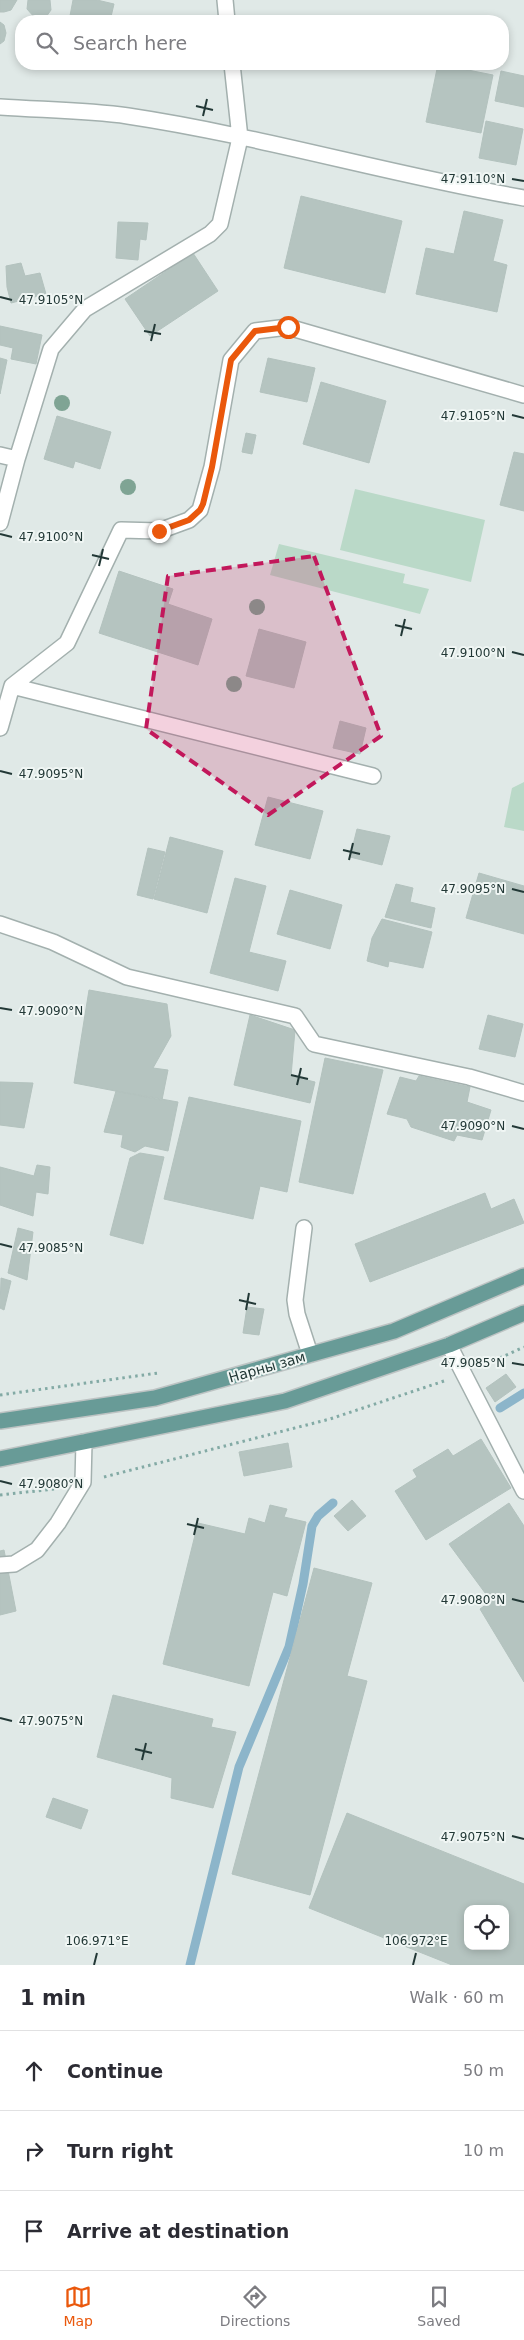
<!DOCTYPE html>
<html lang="en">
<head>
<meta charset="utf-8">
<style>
	body { margin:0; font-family:"DejaVu Sans",sans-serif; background:#f2f2f3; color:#2b2b33 }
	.controls { position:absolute; right:15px; bottom:15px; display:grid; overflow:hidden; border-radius:10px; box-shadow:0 2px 8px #0003 }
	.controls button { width:45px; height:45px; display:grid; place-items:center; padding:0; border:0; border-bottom:1px solid #e1e1e2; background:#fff; color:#2b2b33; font:25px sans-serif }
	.stop { position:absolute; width:15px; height:15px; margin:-11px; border:4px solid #ea580c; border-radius:50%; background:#fff }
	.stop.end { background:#ea580c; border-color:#fff; box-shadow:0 1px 5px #0008 }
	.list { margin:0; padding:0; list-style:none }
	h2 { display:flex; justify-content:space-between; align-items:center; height:65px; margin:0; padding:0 20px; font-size:21px }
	h2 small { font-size:16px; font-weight:400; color:#7c7c81 }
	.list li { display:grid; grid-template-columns:32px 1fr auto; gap:15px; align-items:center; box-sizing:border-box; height:80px; padding:0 20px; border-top:1px solid #e1e1e2 }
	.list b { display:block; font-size:19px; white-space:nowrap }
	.list em { font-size:16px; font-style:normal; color:#7c7c81 }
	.icon { flex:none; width:28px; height:28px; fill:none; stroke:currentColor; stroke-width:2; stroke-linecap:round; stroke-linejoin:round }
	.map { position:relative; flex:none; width:524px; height:1965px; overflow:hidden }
	.search { position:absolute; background:#fff; box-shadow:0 2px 8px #0003; left:15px; right:15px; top:15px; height:55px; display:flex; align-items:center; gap:12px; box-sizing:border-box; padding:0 18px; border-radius:20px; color:#7c7c81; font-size:19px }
	.sheet { height:305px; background:#fff }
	nav { display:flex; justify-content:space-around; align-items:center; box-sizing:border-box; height:70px; border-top:1px solid #e1e1e2; background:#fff; font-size:14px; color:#7c7c81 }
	nav a { display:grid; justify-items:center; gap:2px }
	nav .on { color:#ea580c }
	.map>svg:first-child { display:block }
</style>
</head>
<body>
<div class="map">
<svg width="524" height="1965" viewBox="0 0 524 1965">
	<rect width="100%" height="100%" fill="#e0e9e7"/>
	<path fill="#bad9c8" d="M355,489L485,520L471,582L340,550Z
		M279,544L405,574L403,583L429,589L420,614L270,575Z
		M524,782V831L504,827L512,788Z"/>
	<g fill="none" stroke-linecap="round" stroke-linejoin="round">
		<path stroke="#8cb5ca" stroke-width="9" d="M500,1408L524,1393
			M190,1965L239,1767L289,1647L303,1584L312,1526L318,1516L333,1503"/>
	</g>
	<path fill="#b5c4c0" stroke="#b3c2be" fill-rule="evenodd" d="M0,0H17L11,10L4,12H0Z
		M28,0H50L51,10L46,17L35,18L27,9Z
		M73,0H97L114,4L110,21H69Z
		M0,22L4,25L6,33L4,41L0,44Z
		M438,64L493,75L481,133L426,122Z
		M501,71L524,76V107L495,101Z
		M486,121L523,129L516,165L479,158Z
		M301,196L402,221L385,293L284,268Z
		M464,211L503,220L493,261L507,265L497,312L416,294L426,248L454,254Z
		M118,222L148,223L146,240L140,239L138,260L116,258Z
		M193,253L218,291L150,336L125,299Z
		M21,263L25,276L40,273L46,294L11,303L7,287L6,266Z
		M0,326L42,335L36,364L11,359L13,348L0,345Z
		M0,358L7,360L0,394Z
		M268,358L315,368L307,402L260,392Z
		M321,382L386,401L369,463L303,444Z
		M57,416L111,432L100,469L75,461L73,468L44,459Z
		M246,433L256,435L252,454L242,452Z
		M514,452L524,454V511L500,505Z
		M119,571L173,589L168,604L212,619L198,665L99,633Z
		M259,629L306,642L294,688L246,676Z
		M340,721L366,728L360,754L333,748Z
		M268,797L323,811L310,859L255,845Z
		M357,829L390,836L382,865L350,857Z
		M170,837L223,851L207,913L154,899Z
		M148,848L165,852L153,899L137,895Z
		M479,873L524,886V934L466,918Z
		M235,878L266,886L249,952L286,961L278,991L210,973Z
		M396,884L413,888L410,902L435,908L431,928L385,917Z
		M290,890L342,905L330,949L277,934Z
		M382,919L432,932L423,968L389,961L388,967L367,961L372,938Z
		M89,990L167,1004L171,1036L153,1068L168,1070L162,1100L74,1083Z
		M250,1015L295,1030L291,1076L315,1082L310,1103L234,1085Z
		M488,1015L523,1024L515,1057L479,1049Z
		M325,1058L383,1070L353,1194L299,1182Z
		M419,1076L470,1087L467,1102L491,1110L482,1140L457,1135L454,1141L411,1127L407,1119L387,1114L400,1077L416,1081Z
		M0,1082L33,1083L24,1128L0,1125Z
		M116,1091L178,1102L168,1151L145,1146L135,1152L121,1147L123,1135L104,1132Z
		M189,1097L301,1121L287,1192L260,1186L253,1219L164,1199Z
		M140,1153L164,1157L143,1244L110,1235L130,1158Z
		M37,1165L50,1167L48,1194L36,1192L33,1216L0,1205V1167L34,1176Z
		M485,1193L491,1209L514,1199L524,1223L370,1282L355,1244Z
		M18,1228L33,1232L27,1280L8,1273Z
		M1,1278L11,1281L4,1310L0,1308Z
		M247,1307L264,1309L259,1335L243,1333Z
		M506,1374L516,1387L495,1402L486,1388Z
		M481,1439L511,1488L426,1540L395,1491L417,1477L413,1470L448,1449L453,1456Z
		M288,1443L292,1467L244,1476L239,1452Z
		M352,1500L366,1516L348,1531L334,1516Z
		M509,1503L524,1526V1682L480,1609L491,1601L449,1544Z
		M270,1505L287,1509L284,1517L306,1522L287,1596L273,1592L249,1686L163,1664L198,1523L245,1534L249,1518L265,1523Z
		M4,1550L16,1611L0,1615V1551Z
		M314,1568L372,1583L347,1676L367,1681L310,1895L232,1874Z
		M113,1695L213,1719L211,1727L236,1732L213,1808L171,1798L172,1778L97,1757Z
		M53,1798L88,1810L81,1829L46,1817Z
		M347,1813L524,1884V1965H452L309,1908ZM468,1909H505V1946H468Z"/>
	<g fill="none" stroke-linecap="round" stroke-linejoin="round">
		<defs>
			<path id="service" d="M304,1228L295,1300L297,1314L310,1354
				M0,1565L14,1564L37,1550L58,1523L83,1482L84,1442"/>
			<path id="minor" d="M225,0L227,21
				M0,107C42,110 86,110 128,116C261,136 391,175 524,198
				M0,455L17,459
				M0,523L17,459L51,349L85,309L210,234L220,224L240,138L232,64
				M12,686L373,776
				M0,728L12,686L67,643L121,530L159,531L189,520L200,510L212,467L231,360L255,331L288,327L524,395
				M0,924L53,942L127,977L295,1016L314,1044L469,1077L524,1093
				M449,1345L524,1491"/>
			<path id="primary" d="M0,1421L155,1398L394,1331L524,1276
				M0,1459L285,1401L449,1345L524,1313"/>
		</defs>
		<use href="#service" stroke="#a3b0ae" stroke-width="18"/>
		<use href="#minor" stroke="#a3b0ae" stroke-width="18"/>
		<use href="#primary" stroke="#bdc3c3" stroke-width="18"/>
		<path stroke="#83aaa5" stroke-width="3" stroke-dasharray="2.5 4" stroke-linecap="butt" d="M482,1366L524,1347
			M0,1395L158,1373
			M104,1477L330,1419L444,1381
			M0,1495L54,1489"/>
		<use href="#service" stroke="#fff" stroke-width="15"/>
		<use href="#minor" stroke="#fff" stroke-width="15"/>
		<use href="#primary" stroke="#689b97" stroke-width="15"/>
	</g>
	<g fill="#7fa494">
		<circle cx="62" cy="403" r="8"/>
		<circle cx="128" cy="487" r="8"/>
		<circle cx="257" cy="607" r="8"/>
		<circle cx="234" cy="684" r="8"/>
	</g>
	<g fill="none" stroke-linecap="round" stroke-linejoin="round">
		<path stroke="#ea580c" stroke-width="6" d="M159,531L189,520L200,510L203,504L212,467L231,360L255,331L288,327"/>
	</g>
	<path fill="#c2185b" fill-opacity="0.2" stroke="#c2185b" stroke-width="4" stroke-dasharray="10 6" stroke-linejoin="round" d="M314,556L381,736L268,815L146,729L168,576Z"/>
	<path fill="none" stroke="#223836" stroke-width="2" d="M196,106L213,110M203,116L207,99M512,179L524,181M0,297L12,300M144,331L161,334M151,341L155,324M512,415L524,418M0,534L12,537M92,555L109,559M99,566L103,549M395,625L412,629M401,636L405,619M512,652L524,655M0,771L12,774M343,850L360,854M349,860L353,843M512,889L524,892M0,1008L12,1010M291,1075L308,1079M297,1085L301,1068M512,1126L524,1129M0,1244L12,1247M239,1300L256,1304M246,1310L249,1293M512,1363L524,1365M0,1481L12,1484M187,1524L204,1528M194,1535L198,1518M512,1599L524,1602M0,1718L12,1721M135,1749L152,1753M142,1760L146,1743M512,1836L524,1839M94,1965L97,1953M413,1965L416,1953"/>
	<g text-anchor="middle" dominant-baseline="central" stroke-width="4" stroke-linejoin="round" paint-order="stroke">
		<g font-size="14" fill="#223836" stroke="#f0f6f4">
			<text transform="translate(267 1367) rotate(-16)">Нарны зам</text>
		</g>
	</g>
	<g font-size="12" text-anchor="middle" fill="#223836" stroke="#f0f6f4" stroke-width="4" stroke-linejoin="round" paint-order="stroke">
		<text x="473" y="183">47.9110°N</text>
		<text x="51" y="304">47.9105°N</text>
		<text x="473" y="420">47.9105°N</text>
		<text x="51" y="541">47.9100°N</text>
		<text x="473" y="657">47.9100°N</text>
		<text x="51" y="778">47.9095°N</text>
		<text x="473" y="893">47.9095°N</text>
		<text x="51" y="1015">47.9090°N</text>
		<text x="473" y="1130">47.9090°N</text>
		<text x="51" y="1252">47.9085°N</text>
		<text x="473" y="1367">47.9085°N</text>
		<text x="51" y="1488">47.9080°N</text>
		<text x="473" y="1604">47.9080°N</text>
		<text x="51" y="1725">47.9075°N</text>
		<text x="473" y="1841">47.9075°N</text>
		<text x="97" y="1945">106.971°E</text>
		<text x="416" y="1945">106.972°E</text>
	</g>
</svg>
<div class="controls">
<button><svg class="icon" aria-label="locate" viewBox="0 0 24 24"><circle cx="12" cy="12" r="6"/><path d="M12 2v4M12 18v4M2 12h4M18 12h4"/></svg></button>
</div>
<div class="stop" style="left:288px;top:327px"></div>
<div class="stop end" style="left:159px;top:531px"></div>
<div class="search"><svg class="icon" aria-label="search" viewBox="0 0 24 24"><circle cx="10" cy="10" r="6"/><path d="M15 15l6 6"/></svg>Search here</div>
</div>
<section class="sheet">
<h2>1 min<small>Walk · 60 m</small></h2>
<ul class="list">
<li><svg class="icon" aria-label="ahead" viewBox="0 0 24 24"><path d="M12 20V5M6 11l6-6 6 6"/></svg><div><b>Continue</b></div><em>50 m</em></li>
<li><svg class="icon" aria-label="right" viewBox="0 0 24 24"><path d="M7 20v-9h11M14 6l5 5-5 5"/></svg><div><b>Turn right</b></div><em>10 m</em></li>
<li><svg class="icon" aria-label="arrive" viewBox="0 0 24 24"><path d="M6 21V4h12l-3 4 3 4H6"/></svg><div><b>Arrive at destination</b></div></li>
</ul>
</section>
<nav>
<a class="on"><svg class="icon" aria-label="map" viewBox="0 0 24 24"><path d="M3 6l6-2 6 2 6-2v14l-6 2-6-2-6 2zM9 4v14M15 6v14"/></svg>Map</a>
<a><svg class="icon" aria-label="directions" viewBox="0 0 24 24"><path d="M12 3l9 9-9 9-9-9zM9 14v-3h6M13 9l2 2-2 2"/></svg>Directions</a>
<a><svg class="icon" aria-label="saved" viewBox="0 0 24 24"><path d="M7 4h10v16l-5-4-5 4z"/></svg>Saved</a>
</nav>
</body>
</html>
